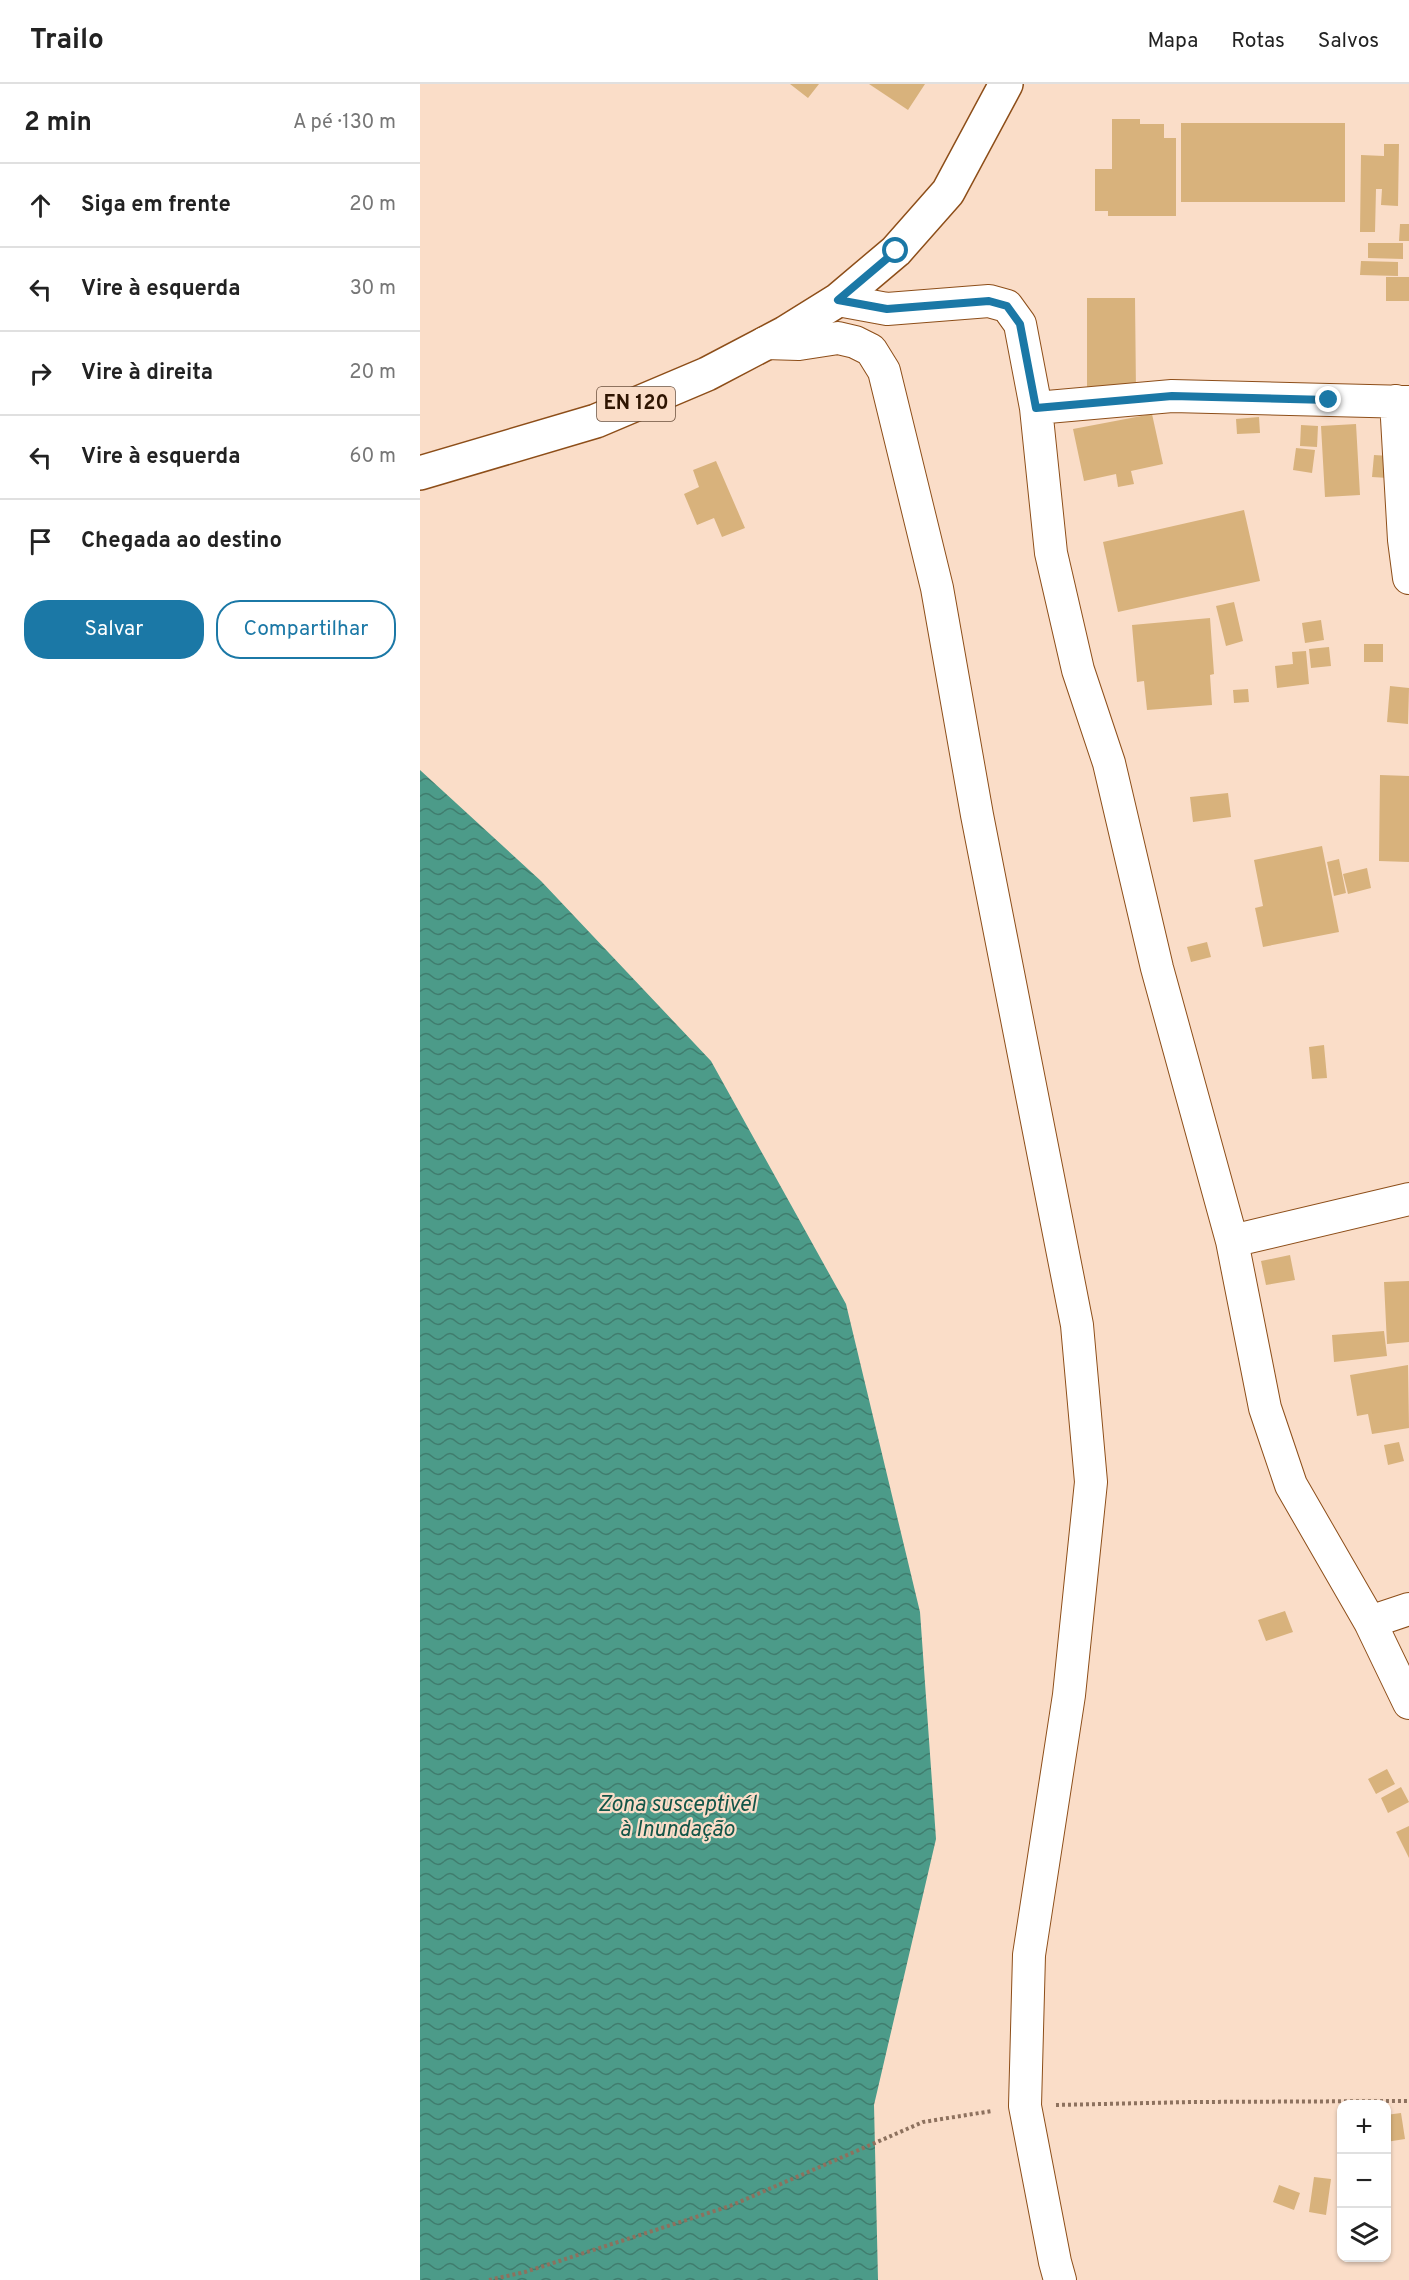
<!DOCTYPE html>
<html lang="pt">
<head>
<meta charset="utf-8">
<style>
	body { margin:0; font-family:Overpass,sans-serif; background:#f6f6f6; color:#222 }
	.controls { position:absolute; right:18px; bottom:18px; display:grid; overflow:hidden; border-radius:12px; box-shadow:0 2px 4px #0004 }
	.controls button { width:54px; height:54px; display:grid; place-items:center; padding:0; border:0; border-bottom:2px solid #e0e0e0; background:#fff; color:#222; font:30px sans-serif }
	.stop { position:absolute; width:18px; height:18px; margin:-14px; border:4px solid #1b78a6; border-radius:50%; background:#fff }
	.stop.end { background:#1b78a6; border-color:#fff; box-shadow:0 2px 6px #0008 }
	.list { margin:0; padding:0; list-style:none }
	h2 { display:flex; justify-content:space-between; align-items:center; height:78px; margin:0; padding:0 24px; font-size:26px }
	h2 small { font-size:20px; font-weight:400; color:#767676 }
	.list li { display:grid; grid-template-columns:39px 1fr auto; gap:18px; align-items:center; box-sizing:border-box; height:84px; padding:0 24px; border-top:2px solid #e0e0e0 }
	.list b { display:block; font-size:22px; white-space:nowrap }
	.list em { font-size:20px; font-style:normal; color:#767676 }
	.actions { display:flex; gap:12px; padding:18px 24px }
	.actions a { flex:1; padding:14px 0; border:2px solid #1b78a6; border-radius:24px; text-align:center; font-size:21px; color:#1b78a6 }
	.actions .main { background:#1b78a6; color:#fff }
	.icon { flex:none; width:33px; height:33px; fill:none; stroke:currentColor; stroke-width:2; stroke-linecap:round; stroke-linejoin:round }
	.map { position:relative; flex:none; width:989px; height:2196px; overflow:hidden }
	header { display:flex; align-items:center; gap:36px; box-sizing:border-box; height:84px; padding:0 30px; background:#fff; border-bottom:2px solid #e0e0e0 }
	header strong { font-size:28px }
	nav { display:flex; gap:33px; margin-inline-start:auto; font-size:21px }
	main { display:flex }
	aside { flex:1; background:#fff }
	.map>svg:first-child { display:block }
</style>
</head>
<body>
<header>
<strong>Trailo</strong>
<nav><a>Mapa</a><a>Rotas</a><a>Salvos</a></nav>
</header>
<main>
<aside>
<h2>2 min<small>A pé · 130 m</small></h2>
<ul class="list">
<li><svg class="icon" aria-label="ahead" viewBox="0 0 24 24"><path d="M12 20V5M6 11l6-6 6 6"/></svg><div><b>Siga em frente</b></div><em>20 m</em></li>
<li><svg class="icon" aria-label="left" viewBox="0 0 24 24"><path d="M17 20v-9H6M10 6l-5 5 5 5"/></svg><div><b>Vire à esquerda</b></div><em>30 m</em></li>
<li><svg class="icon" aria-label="right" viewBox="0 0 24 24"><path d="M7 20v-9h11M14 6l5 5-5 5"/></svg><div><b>Vire à direita</b></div><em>20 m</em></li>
<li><svg class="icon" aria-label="left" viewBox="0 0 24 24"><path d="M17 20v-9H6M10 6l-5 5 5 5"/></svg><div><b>Vire à esquerda</b></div><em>60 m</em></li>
<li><svg class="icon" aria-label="arrive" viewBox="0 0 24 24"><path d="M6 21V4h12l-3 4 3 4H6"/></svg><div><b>Chegada ao destino</b></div></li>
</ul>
<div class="actions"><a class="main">Salvar</a><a>Compartilhar</a></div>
</aside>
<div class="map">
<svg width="989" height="2196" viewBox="0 0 989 2196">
	<defs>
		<pattern id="water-waves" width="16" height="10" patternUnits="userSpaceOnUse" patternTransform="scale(1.5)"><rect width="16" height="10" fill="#4c9b89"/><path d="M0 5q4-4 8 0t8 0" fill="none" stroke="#407d6e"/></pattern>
	</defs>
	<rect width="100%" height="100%" fill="#faddc8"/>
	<path fill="url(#water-waves)" d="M0,686L121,797L291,977L426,1220L500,1528L516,1755L454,2021L458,2196H0Z"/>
	<path fill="#d8b27c" d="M370,0H399L388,14Z
		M449,0H505L488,26Z
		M692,35H720V40H744V54H756V132H688V127H675V85H692Z
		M761,39H925V118H761Z
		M964,60H979L978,122L961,121L962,105H956L955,148H940L941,71L964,72Z
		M980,140H989V157H979Z
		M948,159H983V175L948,174Z
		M941,177L978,178V192L940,191Z
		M966,193H989V217H966Z
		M667,214H715L716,308H667Z
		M732,330L743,380L711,387L714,400L698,403L696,390L664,397L653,345Z
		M839,333L840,349L817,350L816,335Z
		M936,340L940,411L905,413L901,342Z
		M881,341L898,342L897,363L880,362Z
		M876,364L895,366L892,389L873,386Z
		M954,371L970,372L968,394L952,393Z
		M296,377L325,444L302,453L294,434L277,441L264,410L279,403L273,386Z
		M824,426L840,497L698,528L683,458Z
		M814,518L823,557L806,562L796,522Z
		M790,534L794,590L790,591L792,621L727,626L724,597L717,598L712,541Z
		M901,536L904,556L885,559L882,539Z
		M944,560H963V578H944Z
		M909,563L911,582L891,584L889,565Z
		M886,567L889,600L857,604L855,582L873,580L872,568Z
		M970,602L989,604L988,640L967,638Z
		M828,605L829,618L814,619L813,606Z
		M960,691L989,692V778L959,777Z
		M808,709L811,733L773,738L770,713Z
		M902,762L919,848L843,863L835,824L843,822L834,776Z
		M919,775L926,809L914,812L907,778Z
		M947,784L951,804L928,810L923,790Z
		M787,858L791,873L771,878L767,863Z
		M904,961L907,994L892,995L889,963Z
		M870,1171L875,1196L846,1201L841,1177Z
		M989,1197V1258L967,1260L964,1198Z
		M964,1247L967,1272L914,1278L912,1251Z
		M988,1281L989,1344L952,1350L948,1330L937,1332L930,1291Z
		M979,1358L984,1377L968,1381L964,1361Z
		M865,1527L873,1548L846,1557L838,1536Z
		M967,1685L975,1700L956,1710L948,1695Z
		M981,1703L989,1718L968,1729L961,1714Z
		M989,1742V1774L976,1748Z
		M981,2029L985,2055L966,2058V2031Z
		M894,2093L911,2095L906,2131L889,2128Z
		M859,2101L880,2109L874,2126L853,2118Z"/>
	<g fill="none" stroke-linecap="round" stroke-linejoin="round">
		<defs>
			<path id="street" d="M418,216L467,225L569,217L587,222L600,240L616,324L631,469L658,586L689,679L737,884L812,1157L845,1324L871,1401L950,1538L989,1619
				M345,259L379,260L418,254L435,258L451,266L464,287L517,504L557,731L657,1241L671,1398L649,1611L609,1871L605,2022L635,2178L640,2196
				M976,317L984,456L989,494
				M616,324L752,312L989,318
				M812,1157L989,1115
				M950,1538L989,1525"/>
			<path id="primary" d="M0,389L176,337L287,290L365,249L418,216L476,167L528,108L586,0"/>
		</defs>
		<use href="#street" stroke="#8d4e19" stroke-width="34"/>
		<use href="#primary" stroke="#8d4e19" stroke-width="36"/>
		<path stroke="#8d715e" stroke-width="4" stroke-dasharray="3 3" stroke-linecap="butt" d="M636,2021L773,2018L989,2017
			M69,2196L105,2188L310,2122L503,2038L572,2027"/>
		<use href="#street" stroke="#fff" stroke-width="32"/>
		<use href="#primary" stroke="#fff" stroke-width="33"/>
	</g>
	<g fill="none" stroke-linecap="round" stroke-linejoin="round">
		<path stroke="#1b78a6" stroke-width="8" d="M476,167L418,216L467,225L569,217L587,222L600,240L616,324L752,312L909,316"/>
	</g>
	<g text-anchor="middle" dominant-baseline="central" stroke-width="4.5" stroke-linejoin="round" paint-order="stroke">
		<rect fill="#faddc8" stroke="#6b503d" stroke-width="1.5" x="177" y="303" width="78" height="34" rx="4.5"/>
		<g font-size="20" font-weight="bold" fill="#2e1401">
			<text x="216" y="320">EN 120</text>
		</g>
		<g font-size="22" font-style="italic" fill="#135548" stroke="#faddc8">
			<text x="257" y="1721">Zona susceptivél<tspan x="257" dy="25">à Inundação</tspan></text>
		</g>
	</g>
</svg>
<div class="controls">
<button>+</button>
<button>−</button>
<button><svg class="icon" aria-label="layers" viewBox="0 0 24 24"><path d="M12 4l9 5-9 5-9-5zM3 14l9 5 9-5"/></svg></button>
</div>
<div class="stop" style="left:476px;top:167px"></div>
<div class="stop end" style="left:909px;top:316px"></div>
</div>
</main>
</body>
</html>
